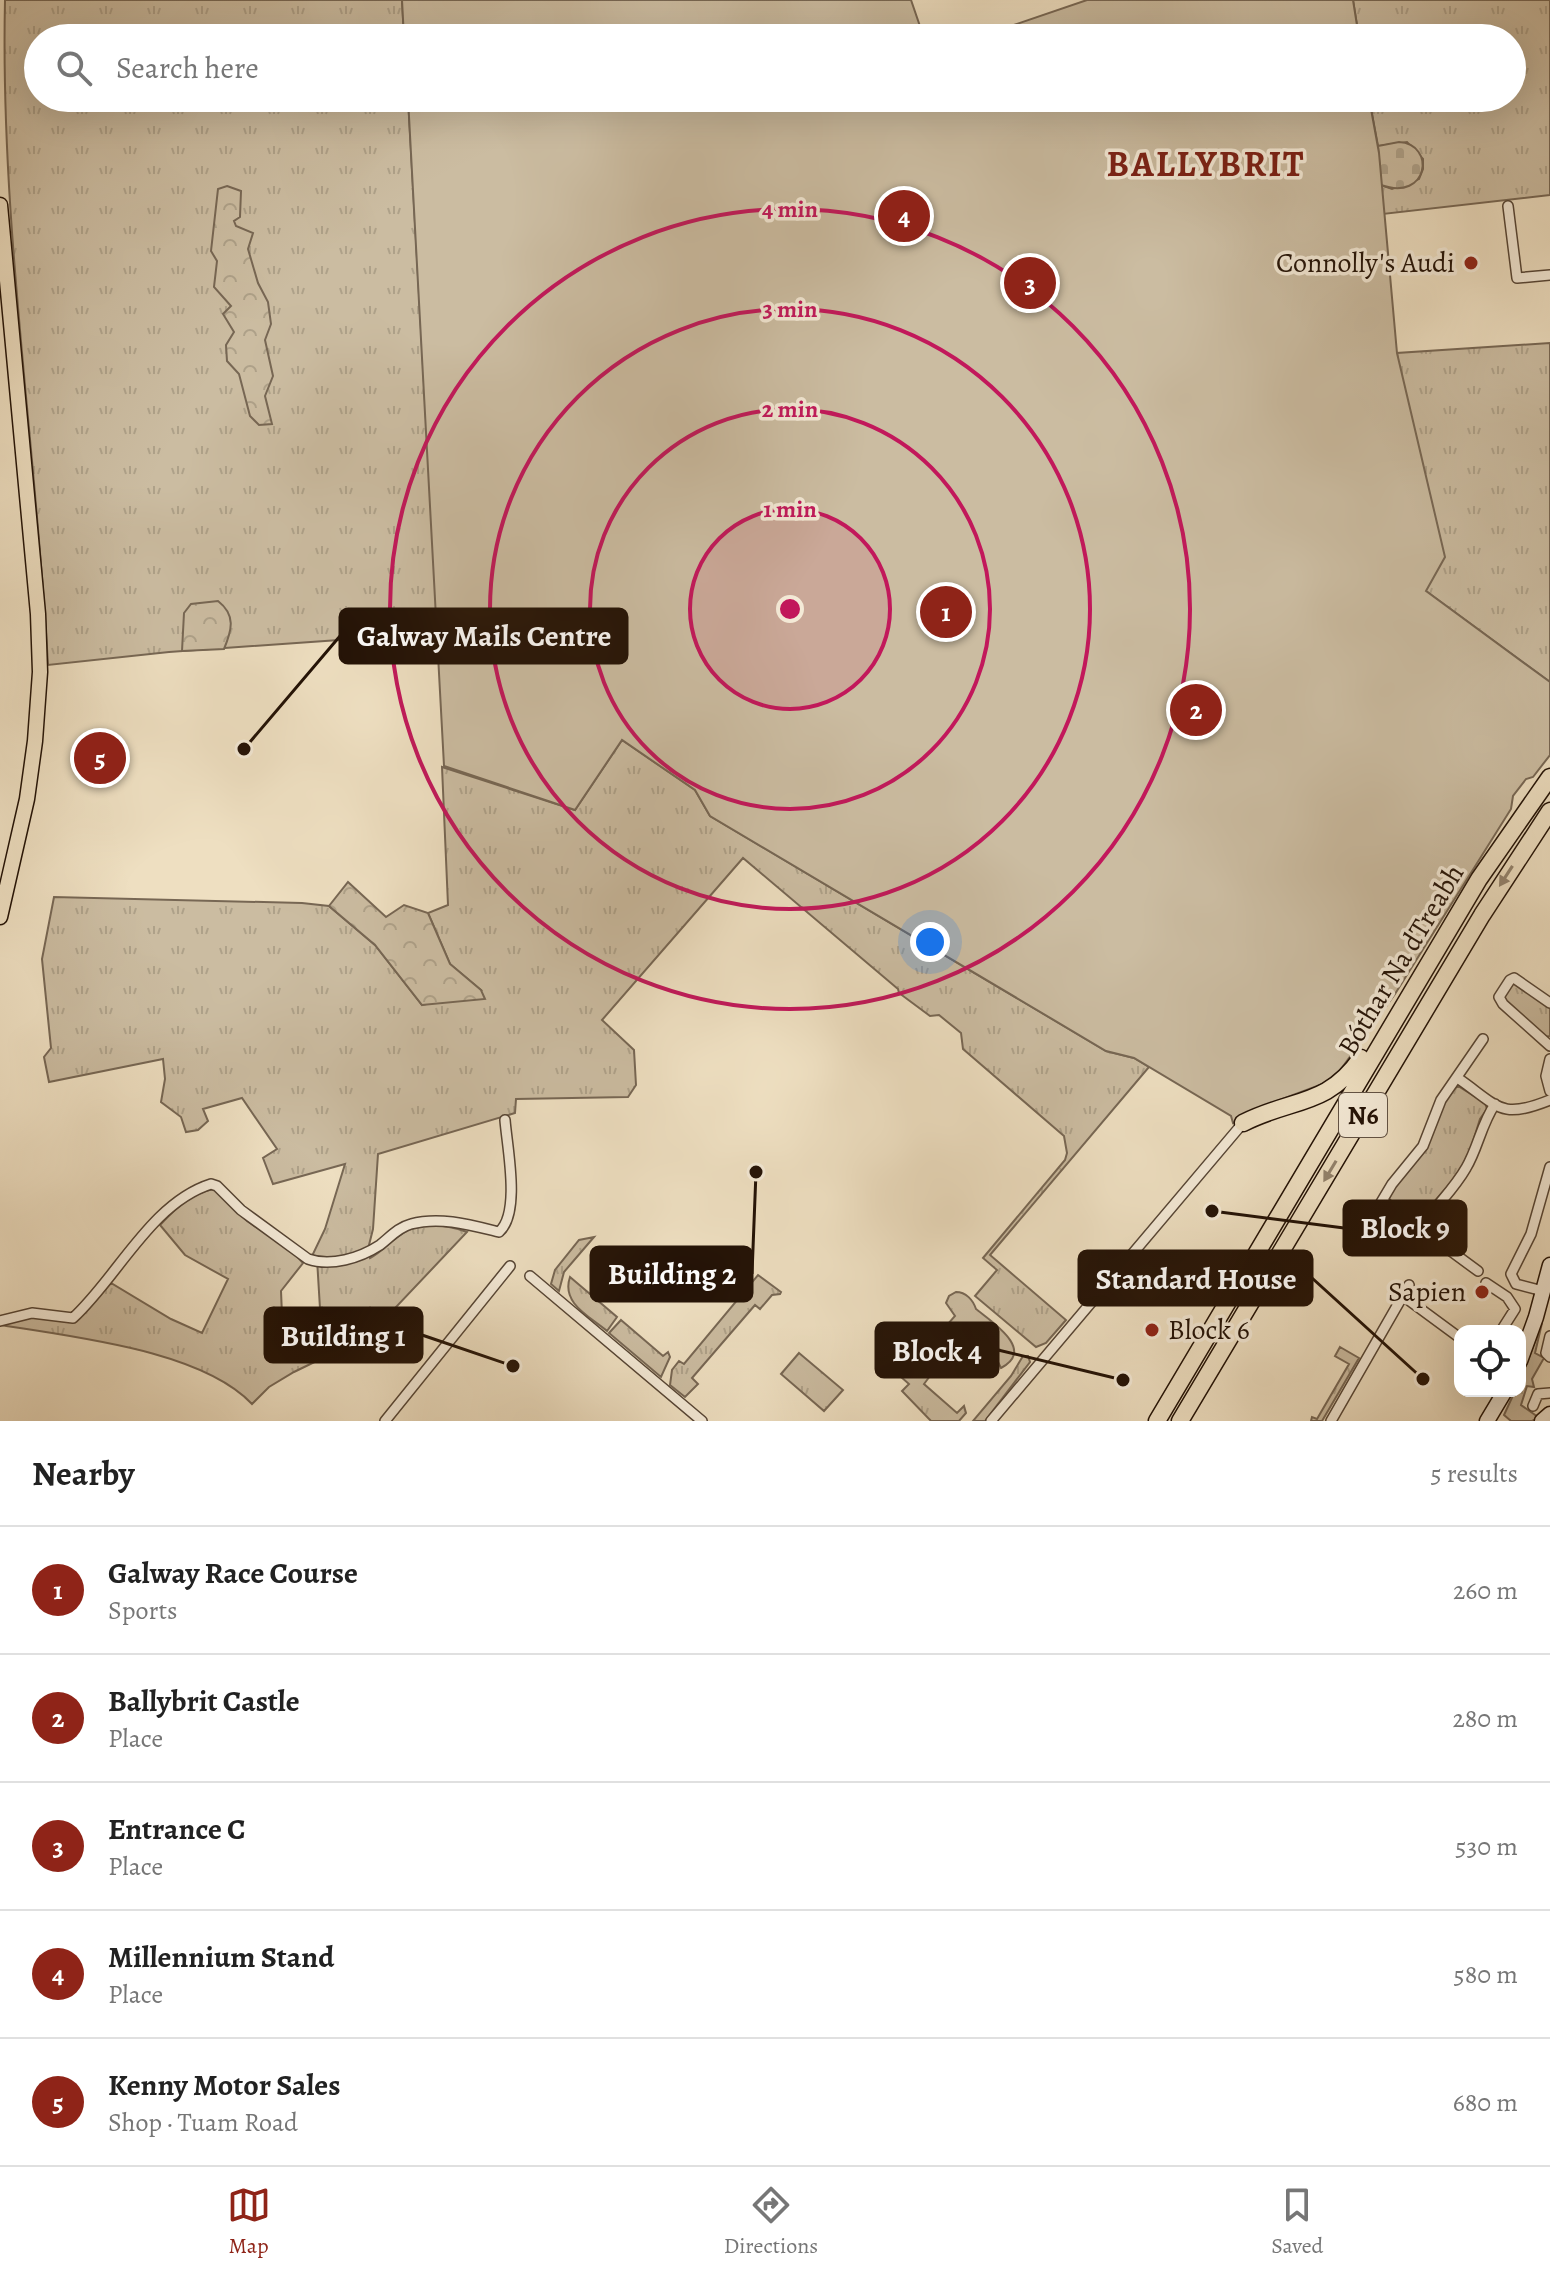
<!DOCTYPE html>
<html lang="en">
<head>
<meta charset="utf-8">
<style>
	body { margin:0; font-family:Alegreya,serif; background:#f2f2f2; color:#222 }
	.controls { position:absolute; right:24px; bottom:24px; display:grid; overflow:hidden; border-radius:16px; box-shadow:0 8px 32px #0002 }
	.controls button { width:72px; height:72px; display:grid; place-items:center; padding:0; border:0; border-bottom:2px solid #e0e0e0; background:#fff; color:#222; font:40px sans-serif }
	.you { position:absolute; left:930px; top:942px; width:28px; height:28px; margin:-20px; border:6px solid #fff; border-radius:50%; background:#1a73e8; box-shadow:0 0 0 12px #1a73e833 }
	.badge { display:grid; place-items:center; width:52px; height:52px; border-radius:50%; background:#8f2418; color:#fff; font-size:26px; font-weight:700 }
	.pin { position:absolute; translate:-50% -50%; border:4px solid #fff; box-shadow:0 2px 8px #0006 }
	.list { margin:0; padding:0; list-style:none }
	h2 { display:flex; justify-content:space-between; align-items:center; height:104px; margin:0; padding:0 32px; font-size:34px }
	h2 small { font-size:26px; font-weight:400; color:#767676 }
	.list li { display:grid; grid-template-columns:52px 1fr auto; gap:24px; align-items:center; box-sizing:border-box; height:128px; padding:0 32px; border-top:2px solid #e0e0e0 }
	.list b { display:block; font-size:30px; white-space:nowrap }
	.list p { margin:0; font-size:26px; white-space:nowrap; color:#767676 }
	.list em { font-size:26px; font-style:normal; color:#767676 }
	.icon { flex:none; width:44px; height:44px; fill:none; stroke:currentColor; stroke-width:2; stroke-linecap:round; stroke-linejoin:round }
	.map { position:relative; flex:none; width:1550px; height:1421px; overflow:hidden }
	.search { position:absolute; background:#fff; box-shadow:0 8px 32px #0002; left:24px; right:24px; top:24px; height:88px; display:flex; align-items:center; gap:20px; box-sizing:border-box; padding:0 28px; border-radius:44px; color:#767676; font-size:30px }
	.sheet { height:744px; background:#fff }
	nav { display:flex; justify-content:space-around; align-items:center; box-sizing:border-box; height:112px; border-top:2px solid #e0e0e0; background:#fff; font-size:22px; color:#767676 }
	nav a { display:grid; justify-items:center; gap:4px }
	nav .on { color:#8f2418 }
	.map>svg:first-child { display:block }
</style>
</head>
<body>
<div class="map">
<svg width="1550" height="1421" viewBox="0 0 1550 1421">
	<defs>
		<pattern id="grass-tufts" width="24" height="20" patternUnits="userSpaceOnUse" patternTransform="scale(2)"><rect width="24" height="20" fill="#cbbca1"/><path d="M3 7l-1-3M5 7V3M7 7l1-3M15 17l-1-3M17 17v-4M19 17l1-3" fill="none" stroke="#aea189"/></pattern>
		<pattern id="forest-crowns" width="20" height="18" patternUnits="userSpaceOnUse" patternTransform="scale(2)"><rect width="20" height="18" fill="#cbbca1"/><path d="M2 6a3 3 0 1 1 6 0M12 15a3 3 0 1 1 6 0" fill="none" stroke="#aea189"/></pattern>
		<pattern id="cemetery-stones" width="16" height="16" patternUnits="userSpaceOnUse" patternTransform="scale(2)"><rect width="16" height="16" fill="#cbbca1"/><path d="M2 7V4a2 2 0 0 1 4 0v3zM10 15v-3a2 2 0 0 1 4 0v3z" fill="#aea189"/></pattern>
	</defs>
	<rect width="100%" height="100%" fill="#eedfc1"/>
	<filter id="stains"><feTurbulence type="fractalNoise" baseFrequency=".0025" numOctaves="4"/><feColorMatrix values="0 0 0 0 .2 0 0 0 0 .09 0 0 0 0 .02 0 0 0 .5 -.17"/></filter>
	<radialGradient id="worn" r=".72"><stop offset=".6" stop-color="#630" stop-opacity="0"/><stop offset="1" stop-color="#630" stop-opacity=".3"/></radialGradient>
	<path fill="url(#grass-tufts)" stroke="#776754" stroke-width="2" d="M5,0H402L404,38H38V98H408L438,633L169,652L48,665C36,443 0,222 5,0Z
		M1353,0H1550V195L1383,214L1381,185L1392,189L1419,179L1423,169V159L1407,142L1378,146L1369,98H1512V38H1359Z
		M1550,343V682L1426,591L1397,353Z
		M622,740L695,790L710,816L1106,1051L1134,1058L1149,1067L990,1255L1066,1320L1046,1343L1036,1347L975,1296L997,1270L983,1258L1065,1160L1067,1153L1064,1136L963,1049L961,1033L939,1015L930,1016L899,993L898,989L743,858L602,1020L634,1050L636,1085L628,1097L516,1099L515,1113L378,1154L373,1229L368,1249L370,1258C383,1251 393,1239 405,1232C425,1221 447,1225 467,1232L363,1342L331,1354L294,1372L269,1387L252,1404C201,1350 72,1337 1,1325L27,1317L74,1321L111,1283L171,1319L202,1333L228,1279L185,1255L160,1225C175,1209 191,1193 214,1189L247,1221L292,1251L303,1263L281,1291L282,1315L287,1333L321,1325L317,1259L312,1256L325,1229L345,1164L273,1184L263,1158L277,1149L242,1098L203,1109L208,1121L198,1130L186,1132L181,1117L161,1102L165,1079L163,1059L49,1082L44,1057L51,1048L42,959L54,897L302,903L329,906L375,945L422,1005L481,990L450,964L428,913L448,905L442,767L575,810Z
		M1515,981L1550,1007V1036L1545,1037L1503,999L1512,982Z
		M1458,1086L1485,1103L1487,1109L1480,1119L1470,1151L1457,1176L1417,1221L1389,1199C1396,1178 1416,1165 1426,1147C1438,1128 1438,1099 1458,1086Z
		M594,1237L564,1272L559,1291L551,1284L555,1270L579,1240Z
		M758,1275L781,1292L780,1294L772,1295L760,1309L755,1305L692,1378L698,1384L685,1397L670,1385L672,1370L679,1361L684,1364Z
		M570,1277L617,1317L607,1331C589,1316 561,1303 570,1277Z
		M956,1292C966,1292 973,1300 976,1309C992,1322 1036,1350 1001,1368L998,1362L959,1329L923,1370L930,1376L924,1384L957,1413L964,1406L966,1413L959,1421H931L902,1391L909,1384L901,1377L920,1356L915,1352L919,1346L904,1334L908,1333L927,1348L955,1316L946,1303L949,1296Z
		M621,1320L663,1356L668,1352L670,1357L661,1377L609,1333Z
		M1542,1323L1535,1353L1544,1358L1532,1379L1534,1387L1527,1386L1521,1405L1538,1417L1532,1421H1511L1504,1415L1515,1391H1520V1381Z
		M1340,1347L1359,1358L1322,1421H1311L1312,1417L1317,1419L1349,1364L1335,1356Z
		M799,1353L843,1390L824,1411L781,1374Z
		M1023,1356H1028L1030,1362L985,1421H973L1011,1376Z"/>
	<path fill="url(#forest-crowns)" stroke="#776754" stroke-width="2" d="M227,186L241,191L240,217L234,221L236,226L253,233L248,249L258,283L268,302L271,324L265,340L273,376L265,396L272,424L259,425L250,416L239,374L227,361L226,345L234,332L223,314L231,306L214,287L217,261L211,251L218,189Z
		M218,601C236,615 232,630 224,649L182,651L184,613L191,604Z
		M348,882L386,917L404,905L428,913L450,964L481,990L485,999L422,1005L375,945L329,906Z"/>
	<path fill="url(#cemetery-stones)" stroke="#776754" stroke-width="2" d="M1399,142C1436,144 1429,202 1381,185L1378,146Z"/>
	<path fill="#cbbca1" stroke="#776754" stroke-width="2" d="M402,0H911L924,38H404Z
		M1087,0H1353L1359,38H976Z
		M408,98H1369L1379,153L1397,353L1445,557L1426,591L1550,682V755L1533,777L1526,779L1513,796L1511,809L1395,994L1336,1076L1320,1085L1261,1107L1233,1123L1231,1116L1134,1058L1106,1051L710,816L695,790L622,740L575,810L444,766Z"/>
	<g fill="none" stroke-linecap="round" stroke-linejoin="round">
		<defs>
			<path id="street" d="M1508,206L1517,278L1550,275
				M1550,1003L1514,978L1510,980L1499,997L1503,1004L1550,1046
				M1550,1059L1546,1076L1550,1091
				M1459,1079C1499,1107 1501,1120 1550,1100
				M1383,1201L1478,1271
				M1420,1230C1433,1208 1453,1191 1466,1168C1478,1148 1481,1125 1495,1104
				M1361,1236L1392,1184L1423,1146L1441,1100L1483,1039
				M530,1276L702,1421
				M1486,1283L1507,1297L1515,1309L1501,1331
				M1543,1291L1516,1284L1511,1274L1531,1234L1550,1167
				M1403,1296L1460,1338
				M0,1321L32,1313L73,1318C117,1278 151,1203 211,1184L217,1186L241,1210L308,1259C331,1267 360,1258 380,1245C390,1237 399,1227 411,1224C440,1216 471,1225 499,1232C521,1213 507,1147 505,1120
				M1550,1336L1546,1353L1550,1357
				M1533,1406L1538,1394L1550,1393
				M385,1421L510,1266
				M991,1421L1243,1123
				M1331,1421L1409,1285"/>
			<path id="secondary" d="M1520,1361L1536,1317L1550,1265
				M1487,1421L1505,1391
				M1542,1421L1550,1414"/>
			<path id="primary" d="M0,205L38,614L40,672L35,741L27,799L0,917"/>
			<path id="highway" d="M1243,1123C1292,1098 1327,1107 1361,1058
				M1157,1421L1479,879L1550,777
				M1180,1421L1482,915L1550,811"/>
		</defs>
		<use href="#street" stroke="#564535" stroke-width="12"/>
		<use href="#secondary" stroke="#231206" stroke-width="17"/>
		<use href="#primary" stroke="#231206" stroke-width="17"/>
		<use href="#highway" stroke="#231206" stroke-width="19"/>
		<use href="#street" stroke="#f4ead7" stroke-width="9"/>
		<use href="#secondary" stroke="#f4ead7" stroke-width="14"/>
		<use href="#primary" stroke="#eedfc1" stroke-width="14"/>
		<use href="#highway" stroke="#eedfc1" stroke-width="16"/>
	</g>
	<defs><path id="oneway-solid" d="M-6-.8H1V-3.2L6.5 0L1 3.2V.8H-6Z" transform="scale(2)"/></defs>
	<g fill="#93836d">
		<use href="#oneway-solid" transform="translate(1506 876) rotate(123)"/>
		<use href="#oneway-solid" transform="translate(1330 1171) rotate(121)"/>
	</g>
	<circle cx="790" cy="609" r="100" fill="#c2185b" fill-opacity=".12"/>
	<g fill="none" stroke="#c2185b" stroke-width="4">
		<circle cx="790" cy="609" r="100"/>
		<circle cx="790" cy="609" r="200"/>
		<circle cx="790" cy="609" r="300"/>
		<circle cx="790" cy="609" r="400"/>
	</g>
	<g fill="#8f2418" stroke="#f4ead7" stroke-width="3">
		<circle cx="1471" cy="263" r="8"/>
		<circle cx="1482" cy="1292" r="8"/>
		<circle cx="1152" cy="1330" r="8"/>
	</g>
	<g text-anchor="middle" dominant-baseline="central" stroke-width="7" stroke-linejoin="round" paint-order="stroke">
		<rect fill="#f4ead7" stroke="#625345" stroke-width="2" x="1339" y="1093" width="48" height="44" rx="6"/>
		<g font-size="26" font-weight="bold" fill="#231206">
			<text x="1363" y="1115">N6</text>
		</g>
		<g font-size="28" fill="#231206" stroke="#f4ead7" text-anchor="end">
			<text x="1455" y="263">Connolly's Audi</text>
			<text x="1466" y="1292">Sapien</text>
			<text x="1168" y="1330" text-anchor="start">Block 6</text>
		</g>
		<g font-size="28" fill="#231206" stroke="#f4ead7">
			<text transform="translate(1401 960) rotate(-59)">Bóthar Na dTreabh</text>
		</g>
		<g font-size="36" font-weight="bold" letter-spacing="2" fill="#7a1f14" stroke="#f4ead7">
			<text x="1206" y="163">BALLYBRIT</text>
		</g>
	</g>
	<circle cx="790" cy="609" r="12" fill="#c2185b" stroke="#f4ead7" stroke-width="4"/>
	<g font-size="24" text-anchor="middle" font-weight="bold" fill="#c2185b" stroke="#f4ead7" stroke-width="7" stroke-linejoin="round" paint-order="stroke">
		<text x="790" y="217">4 min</text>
		<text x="790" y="317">3 min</text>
		<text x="790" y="417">2 min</text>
		<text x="790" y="517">1 min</text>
	</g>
	<path fill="none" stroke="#231206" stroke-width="3" d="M244 749L340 636M1212 1211L1344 1228M756 1172L752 1274M1423 1379L1312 1278M513 1366L422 1335M1123 1380L998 1350"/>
	<g fill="#231206" stroke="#f4ead7" stroke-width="3">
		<circle cx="244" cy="749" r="8"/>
		<circle cx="1212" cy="1211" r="8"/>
		<circle cx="756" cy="1172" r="8"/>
		<circle cx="1423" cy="1379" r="8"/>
		<circle cx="513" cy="1366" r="8"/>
		<circle cx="1123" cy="1380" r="8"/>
	</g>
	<g fill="#231206" stroke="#231206" stroke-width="3">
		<rect x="340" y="609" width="287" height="54" rx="8"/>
		<rect x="1344" y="1201" width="122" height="54" rx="8"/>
		<rect x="591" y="1247" width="161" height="54" rx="8"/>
		<rect x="1079" y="1251" width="233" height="54" rx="8"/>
		<rect x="265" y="1308" width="157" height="54" rx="8"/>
		<rect x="876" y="1323" width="122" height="54" rx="8"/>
	</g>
	<g font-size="30" text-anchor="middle" font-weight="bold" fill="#fff">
		<text x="484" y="646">Galway Mails Centre</text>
		<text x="1405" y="1238">Block 9</text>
		<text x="672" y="1284">Building 2</text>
		<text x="1196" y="1289">Standard House</text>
		<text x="343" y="1346">Building 1</text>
		<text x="937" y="1361">Block 4</text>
	</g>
	<rect width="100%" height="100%" filter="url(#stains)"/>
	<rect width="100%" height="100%" fill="url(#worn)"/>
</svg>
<div class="controls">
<button><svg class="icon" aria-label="locate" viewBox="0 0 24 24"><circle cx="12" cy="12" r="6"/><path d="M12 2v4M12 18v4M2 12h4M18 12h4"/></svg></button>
</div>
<div class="you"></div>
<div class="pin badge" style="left:946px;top:612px">1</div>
<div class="pin badge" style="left:1196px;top:710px">2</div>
<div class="pin badge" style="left:1030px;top:283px">3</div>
<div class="pin badge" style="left:904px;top:216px">4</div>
<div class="pin badge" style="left:100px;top:758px">5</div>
<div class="search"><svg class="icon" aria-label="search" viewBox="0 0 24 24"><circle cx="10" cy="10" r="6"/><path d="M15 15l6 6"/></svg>Search here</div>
</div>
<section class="sheet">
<h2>Nearby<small>5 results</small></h2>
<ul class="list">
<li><span class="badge">1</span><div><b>Galway Race Course</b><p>Sports</p></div><em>260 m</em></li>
<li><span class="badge">2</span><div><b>Ballybrit Castle</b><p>Place</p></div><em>280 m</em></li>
<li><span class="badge">3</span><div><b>Entrance C</b><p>Place</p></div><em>530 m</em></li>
<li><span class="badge">4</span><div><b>Millennium Stand</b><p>Place</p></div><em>580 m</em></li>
<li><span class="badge">5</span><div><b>Kenny Motor Sales</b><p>Shop · Tuam Road</p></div><em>680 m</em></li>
</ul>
</section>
<nav>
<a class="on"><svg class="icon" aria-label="map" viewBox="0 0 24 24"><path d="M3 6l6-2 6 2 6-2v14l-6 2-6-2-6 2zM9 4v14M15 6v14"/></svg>Map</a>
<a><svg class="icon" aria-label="directions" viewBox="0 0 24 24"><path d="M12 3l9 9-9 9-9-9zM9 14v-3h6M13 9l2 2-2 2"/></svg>Directions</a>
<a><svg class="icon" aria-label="saved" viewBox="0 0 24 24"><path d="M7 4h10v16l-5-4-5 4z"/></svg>Saved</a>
</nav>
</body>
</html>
